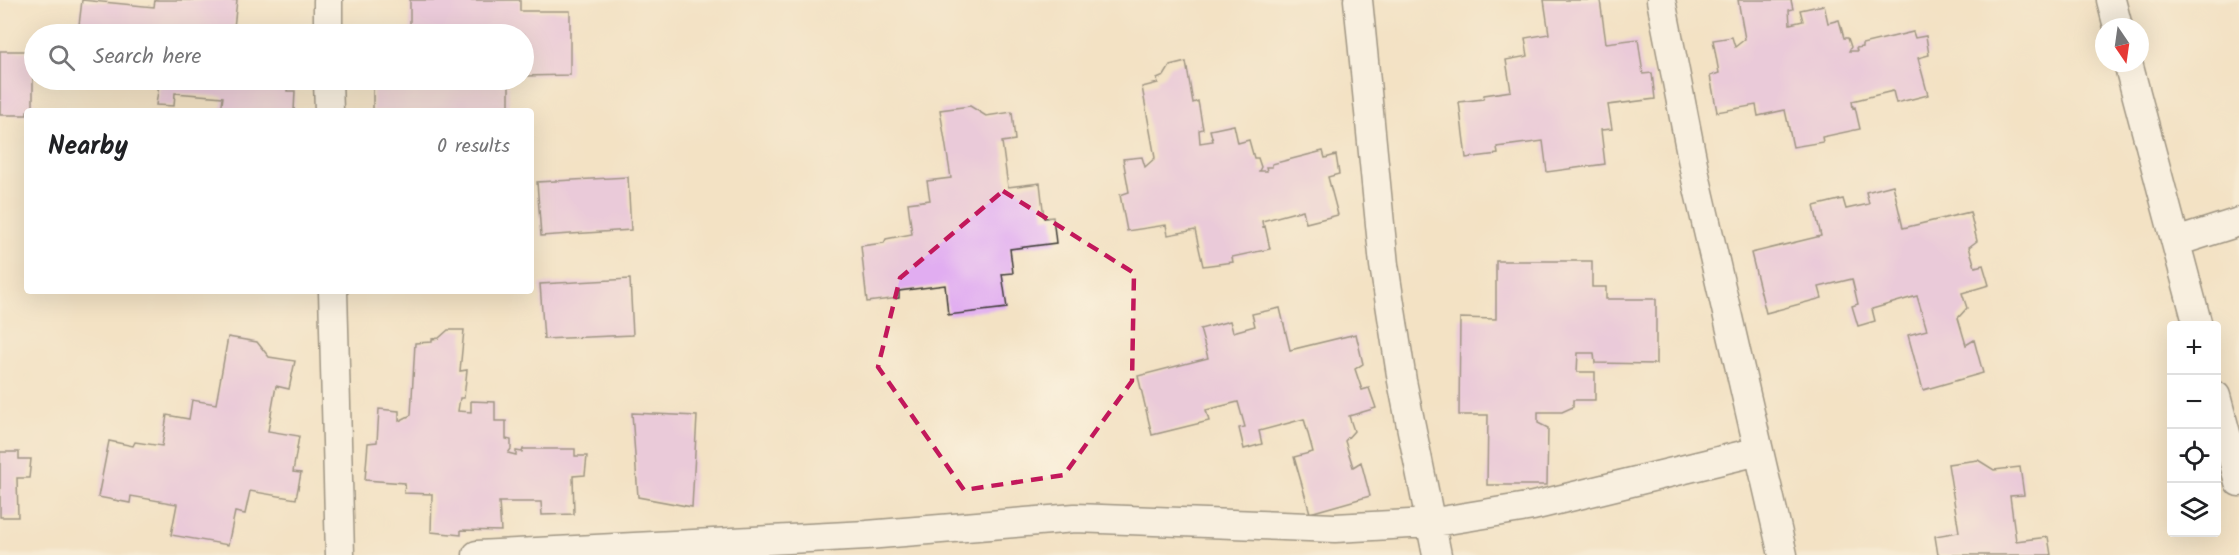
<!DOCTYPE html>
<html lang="en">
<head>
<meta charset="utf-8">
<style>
	body { margin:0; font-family:Kalam,sans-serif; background:#f6f6f6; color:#202124 }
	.controls { position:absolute; right:18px; bottom:18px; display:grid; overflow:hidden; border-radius:6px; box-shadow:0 6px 24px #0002 }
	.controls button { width:54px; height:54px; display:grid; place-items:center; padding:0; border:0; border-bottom:2px solid #e0e0e0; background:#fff; color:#202124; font:30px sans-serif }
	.compass { position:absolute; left:2095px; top:18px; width:54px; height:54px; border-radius:50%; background:#fff; box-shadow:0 6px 24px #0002; rotate:167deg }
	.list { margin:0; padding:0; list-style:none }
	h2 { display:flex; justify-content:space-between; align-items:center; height:78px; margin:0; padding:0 24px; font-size:26px }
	h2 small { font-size:20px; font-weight:400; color:#757577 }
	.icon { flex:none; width:33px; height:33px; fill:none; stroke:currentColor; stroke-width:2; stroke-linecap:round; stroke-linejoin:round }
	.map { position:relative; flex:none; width:2239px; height:555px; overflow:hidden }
	.search { position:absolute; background:#fff; box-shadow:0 6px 24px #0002; left:24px; top:24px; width:510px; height:66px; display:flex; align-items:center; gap:15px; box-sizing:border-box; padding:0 21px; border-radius:33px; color:#757577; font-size:22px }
	.panel { position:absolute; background:#fff; box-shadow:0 6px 24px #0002; left:24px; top:108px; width:510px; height:186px; border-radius:6px }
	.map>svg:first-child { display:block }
</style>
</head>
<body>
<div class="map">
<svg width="2239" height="555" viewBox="0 0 2239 555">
	<rect width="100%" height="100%" fill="#fcf5e5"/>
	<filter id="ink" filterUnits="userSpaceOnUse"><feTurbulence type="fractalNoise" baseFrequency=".0167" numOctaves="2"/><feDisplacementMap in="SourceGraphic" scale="12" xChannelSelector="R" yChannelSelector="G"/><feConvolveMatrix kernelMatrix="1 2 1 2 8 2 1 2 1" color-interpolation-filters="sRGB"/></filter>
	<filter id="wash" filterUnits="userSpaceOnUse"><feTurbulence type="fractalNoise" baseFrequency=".008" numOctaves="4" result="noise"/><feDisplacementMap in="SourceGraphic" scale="24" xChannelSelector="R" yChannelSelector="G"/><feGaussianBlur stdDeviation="1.35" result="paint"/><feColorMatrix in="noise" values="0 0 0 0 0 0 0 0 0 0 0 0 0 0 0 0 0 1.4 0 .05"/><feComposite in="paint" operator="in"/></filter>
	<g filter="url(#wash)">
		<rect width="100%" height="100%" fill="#f3e2c4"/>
		<g id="blocks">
			<path fill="#e1adf1" d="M82,0L154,7L155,0H237L234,28L270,34H78Z
				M410,0H520V11H570V75L524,76V34H374V30H410Z
				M1544,0H1600L1606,43L1638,39L1643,74L1652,73L1655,99L1608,105L1612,129L1601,130L1605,164L1547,172L1543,141L1497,147L1498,154L1466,158L1459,102L1483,99L1484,95L1511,91L1506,60L1528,56L1525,38L1549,34Z
				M1738,0H1791L1793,9L1789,10L1790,24L1803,21L1800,10L1824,5L1828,23L1839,20L1844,38H1848L1851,47L1849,51H1857L1856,48L1862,47V44L1913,32L1915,38L1926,36L1929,55L1918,58L1928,95L1896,103L1893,91L1852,101L1853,108L1855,107L1860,129L1822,137L1823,142L1793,147L1785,110L1758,116L1756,105L1717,112L1710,76L1719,73L1713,40L1732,37L1735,47L1745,39Z
				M0,51H33V111H27V115H0Z
				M1186,62L1193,103L1198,101L1203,129L1199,130L1200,143L1213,141L1210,130L1234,125L1238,143L1249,140L1254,158H1258L1261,167L1259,171H1267L1266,167H1272V164L1323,151L1325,158L1336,155L1339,174L1328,177L1338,215L1306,223L1303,210L1262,221L1263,227L1265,226L1270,249L1232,257L1233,262L1203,266L1195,230L1168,235L1166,225L1127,231L1120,195L1129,192L1123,159L1142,157L1145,167L1155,158L1142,87L1158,83L1157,79L1164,76L1170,66Z
				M165,80H288L287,91H295L294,111H221L223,97L175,93L174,106L156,105L159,84H164Z
				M373,80H492V84H509V111H373Z
				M970,106L986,116L1012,112L1015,140L1002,142L1008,187L1040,183L1044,218L1053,217L1056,243L1010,249L1013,273L1002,274L1007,308L948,315L945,285L899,291V298L867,302L861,246L884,243L886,239L912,234L908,203L930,200L927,181L951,178L940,110Z
				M628,177L631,230L541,236L537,182Z
				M1893,185L1903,228L1970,212L1977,241L1969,247L1975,267L1983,265L1989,285L1962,293L1967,308L1958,318L1966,345L1974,340L1983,373L1923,390L1908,335L1927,330L1917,296L1872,309L1875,321L1858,326L1852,306L1858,304L1852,279L1819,287L1822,298L1766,313L1751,253L1821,236L1814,206L1843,199L1846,209L1869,204L1866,192Z
				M1496,261H1592V287H1606V299H1656V364L1595,363L1594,353H1578L1577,372H1595V400H1573V407L1562,412H1538V423L1548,428L1547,485H1487L1488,415H1459L1460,318L1496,319Z
				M630,279L633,335L544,339L540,284Z
				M1280,308L1290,350L1356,334L1363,364L1355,369L1362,390L1369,388L1376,408L1349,416L1354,431L1345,441L1353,467L1361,462L1370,496L1310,513L1294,457L1313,452L1304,419L1259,431L1262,444L1244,449L1239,428L1245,427L1238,402L1206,410L1209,421L1152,435L1138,376L1208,358L1200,329L1230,321L1233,332L1255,326L1252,314Z
				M448,330H464L460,371L467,370L464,398H460L458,411L471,412V401L495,402V421H506V439L511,440V449L508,453L516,455V451L522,452L523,449H575V456H587L585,475L573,476L574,514L542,515L541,502H499L501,531L461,530V535L431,532L432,494L404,493L405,483L365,480L368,443L377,442L379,409L399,411V421L411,415L415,343L432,342V339L439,338Z
				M228,337L257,342L269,357L295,361L289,389L276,386L268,431L299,436L293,472L301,473L296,499L250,491L245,514L235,512L228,545L171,535L177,504L131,496L130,503L98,497L109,441L133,446L135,442L162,446L167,415L189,419L192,400L216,404Z
				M632,413L697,416L692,507L638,497Z
				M0,452H19V459H31L29,478H17L18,517H0Z
				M1978,460L1994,470L2020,467L2024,495L2010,496L2016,541L2048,537L2051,555H1938L1935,536L1959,532L1948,464Z"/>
		</g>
	</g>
	<g filter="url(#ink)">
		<use href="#blocks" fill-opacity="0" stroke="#3c3a35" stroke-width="1.5"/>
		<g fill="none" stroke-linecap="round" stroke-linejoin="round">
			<defs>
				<path id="street" d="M328,0V34
					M1358,0L1384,265L1402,381L1437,555
					M1661,0L1696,179L1783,555
					M2111,0L2118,27
					M2128,63L2198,326
					M328,80L329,111
					M2176,242L2239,222
					M333,291L340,555
					M2216,396L2239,482
					M477,555L867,535L1075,518L1335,528L1429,523L1533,506L1759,451"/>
			</defs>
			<use href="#street" stroke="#3c3a35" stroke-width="31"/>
			<use href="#street" stroke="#fff" stroke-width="28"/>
		</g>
	</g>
	<path d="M0 0H2239V555H0ZM1003,191L1134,273L1132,381L1064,475L964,490L878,367L900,278Z" fill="#f3e2c4" fill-opacity=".55" fill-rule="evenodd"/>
	<path fill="none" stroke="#c2185b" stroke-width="4.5" stroke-dasharray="12 8" stroke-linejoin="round" d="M1003,191L1134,273L1132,381L1064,475L964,490L878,367L900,278Z"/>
</svg>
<div class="controls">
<button>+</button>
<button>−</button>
<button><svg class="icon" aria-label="locate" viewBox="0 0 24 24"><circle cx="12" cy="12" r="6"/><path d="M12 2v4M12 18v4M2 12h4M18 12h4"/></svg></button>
<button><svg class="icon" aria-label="layers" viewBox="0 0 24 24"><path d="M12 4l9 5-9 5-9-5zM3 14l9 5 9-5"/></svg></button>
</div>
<svg class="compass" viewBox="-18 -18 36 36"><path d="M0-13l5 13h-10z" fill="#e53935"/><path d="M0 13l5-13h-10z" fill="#757577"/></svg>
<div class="search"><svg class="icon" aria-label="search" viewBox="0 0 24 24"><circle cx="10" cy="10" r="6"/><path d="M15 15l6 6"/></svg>Search here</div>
<section class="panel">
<h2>Nearby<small>0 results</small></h2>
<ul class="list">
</ul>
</section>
</div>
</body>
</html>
